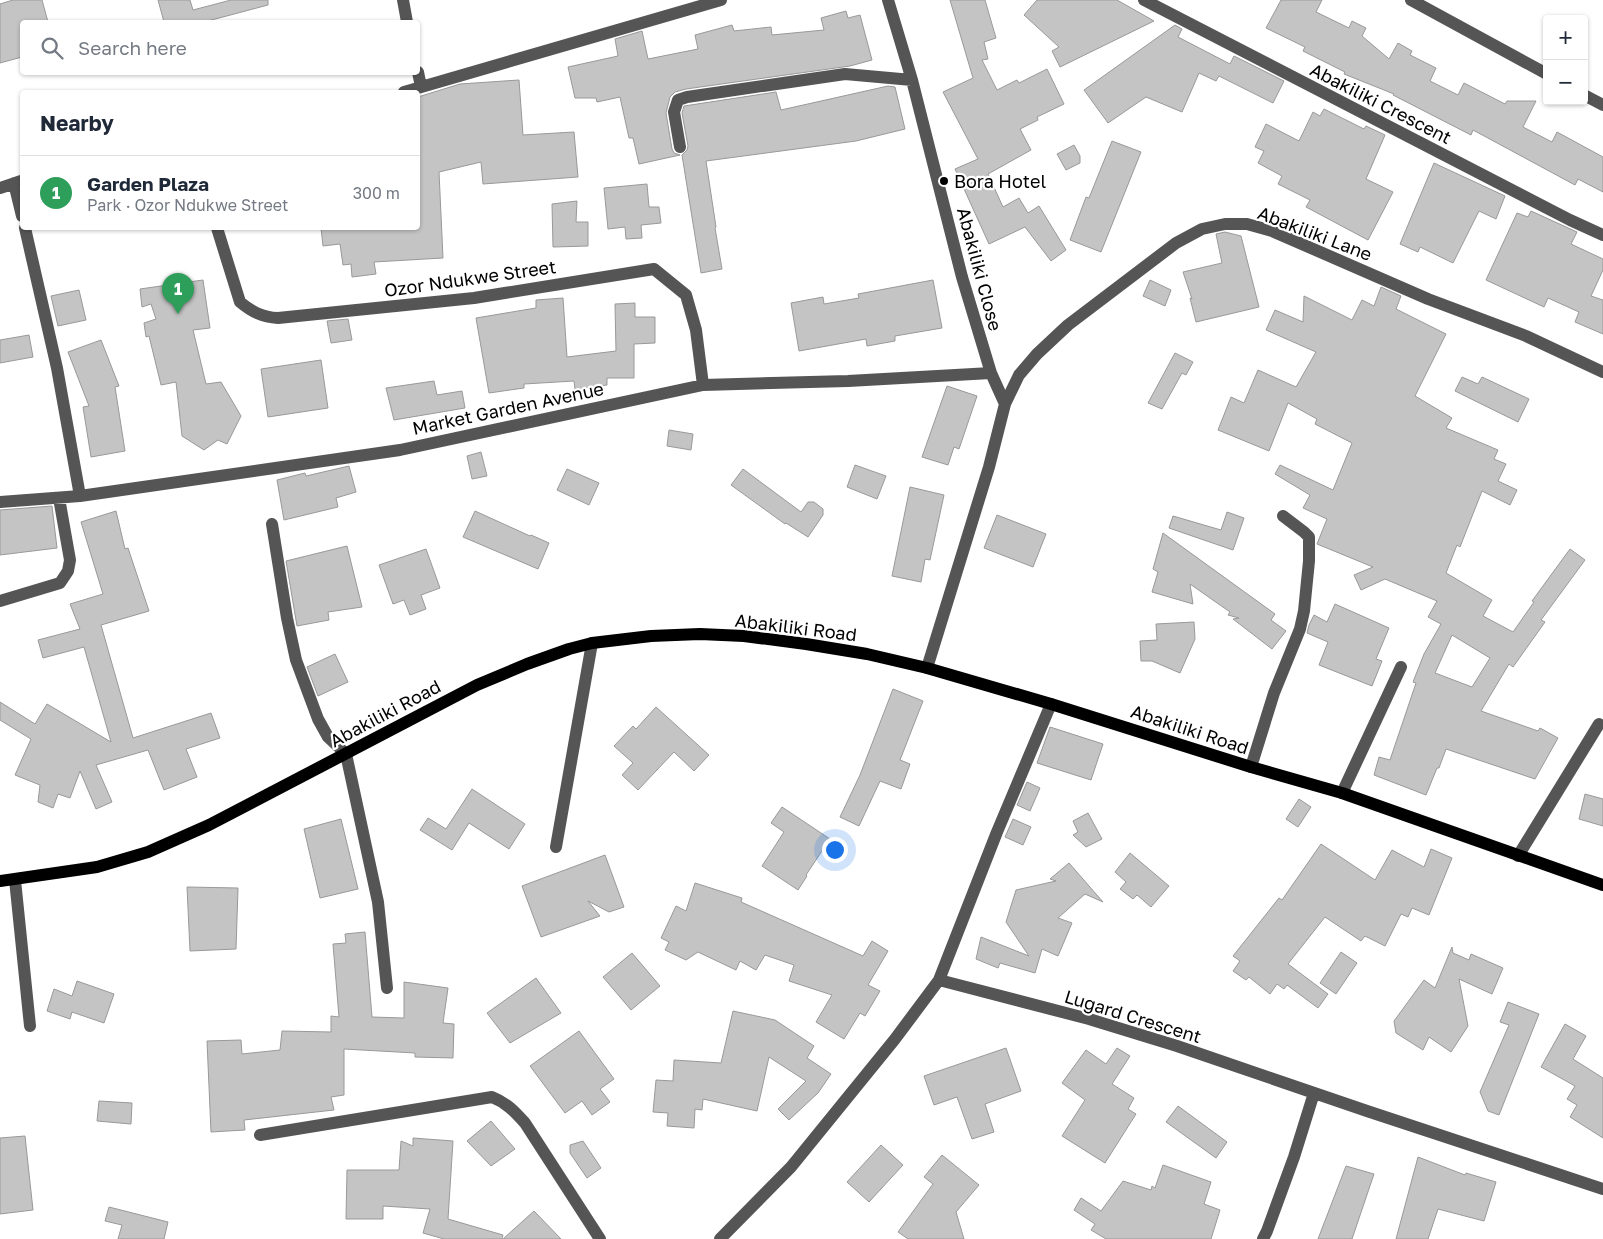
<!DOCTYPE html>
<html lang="en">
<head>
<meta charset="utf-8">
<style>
	body { margin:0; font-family:"Golos Text",sans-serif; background:#f2f2f3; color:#1f2937 }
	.controls { position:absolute; right:15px; top:15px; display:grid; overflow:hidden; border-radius:5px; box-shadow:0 1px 4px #0004 }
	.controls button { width:45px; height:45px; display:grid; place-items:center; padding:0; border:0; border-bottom:1px solid #e0e1e3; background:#fff; color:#1f2937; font:25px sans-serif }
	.you { position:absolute; left:834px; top:849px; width:18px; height:18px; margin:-12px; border:4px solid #fff; border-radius:50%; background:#1a73e8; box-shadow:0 0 0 8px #1a73e833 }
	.badge { display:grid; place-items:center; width:32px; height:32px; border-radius:50%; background:#7c3aed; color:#fff; font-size:16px; font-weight:700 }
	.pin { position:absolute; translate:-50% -41px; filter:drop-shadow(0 1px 2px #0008) }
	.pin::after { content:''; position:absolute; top:26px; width:18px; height:15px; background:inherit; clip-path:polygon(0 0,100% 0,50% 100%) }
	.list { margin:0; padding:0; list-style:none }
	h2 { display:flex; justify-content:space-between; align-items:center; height:65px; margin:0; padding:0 20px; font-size:21px }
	h2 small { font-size:16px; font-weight:400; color:#747a83 }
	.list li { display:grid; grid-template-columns:32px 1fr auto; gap:15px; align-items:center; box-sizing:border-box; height:75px; padding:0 20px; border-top:1px solid #e0e1e3 }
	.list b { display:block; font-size:19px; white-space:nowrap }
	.list p { margin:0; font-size:16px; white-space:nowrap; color:#747a83 }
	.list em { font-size:16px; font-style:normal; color:#747a83 }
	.icon { flex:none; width:28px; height:28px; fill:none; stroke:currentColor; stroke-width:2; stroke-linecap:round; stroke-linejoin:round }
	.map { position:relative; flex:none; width:1603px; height:1239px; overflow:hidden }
	.search { position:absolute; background:#fff; box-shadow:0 1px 4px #0004; left:20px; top:20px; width:400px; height:55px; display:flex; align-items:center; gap:12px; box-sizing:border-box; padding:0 18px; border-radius:5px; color:#747a83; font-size:19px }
	.panel { position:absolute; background:#fff; box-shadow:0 1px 4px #0004; left:20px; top:90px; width:400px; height:140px; border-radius:5px }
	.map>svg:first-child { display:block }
</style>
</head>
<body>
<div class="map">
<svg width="1603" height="1239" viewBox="0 0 1603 1239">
	<rect width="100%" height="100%" fill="#fff"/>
	<path fill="#c4c4c4" stroke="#999" fill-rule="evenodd" d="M13,0H42L48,22H22V57L0,63V4Z
		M158,0H190L193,10L231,0H268V5L204,22H164Z
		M950,0H985L996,38L984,42L988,59L982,60L997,90L1017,80L1019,83L1047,69L1064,104L1037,117L1038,120L1020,129L1031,150L988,174L1003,207L1019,198L1028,213L1039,206L1066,250L1051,261L1025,227L989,244L955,169L978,159L943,92L973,78Z
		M1037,0H1117L1154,21L1060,67L1052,51L1059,47L1024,15Z
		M1281,0H1322L1316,12L1349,28L1352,21L1366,28L1362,36L1389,59L1398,43L1412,51L1410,55L1436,68L1430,81L1458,95L1464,83L1505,104L1507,101H1536L1523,127L1552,142L1557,132L1603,157V192L1578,179L1575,185L1473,130L1471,135L1393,95L1394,94L1344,74L1345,72L1303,51L1305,47L1266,28Z
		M846,11L848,18L860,15L872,60L850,66L686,89L675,92L670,97L666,113L672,149L674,153L680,155L639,164L633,138H629L620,97L597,102L596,98H575L568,67L618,56L615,39L642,31L648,59L698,49L695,35L732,25L734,31L771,27L772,35L824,30L821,18Z
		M1175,25L1182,29L1178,37L1230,64L1234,56L1284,81L1273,103L1219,76L1216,81L1199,73L1182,112L1146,97L1108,123L1084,90Z
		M519,80L523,135L574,132L578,177L483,184L481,162L439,172L443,258L374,262L376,274L352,277L351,264L343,265L340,244L323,246L321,228H418V97L460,84Z
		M888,86L895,87L905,129L856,141L706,161L716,227L715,228L722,269L701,273L682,155L687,150L688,146L682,113L684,106L776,92L781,110Z
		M1324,109L1364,129L1366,126L1385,135L1366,179L1393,192L1368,240L1306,207L1310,200L1278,184L1282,176L1258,163L1264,151L1255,147L1266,124L1299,141L1313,112L1320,116Z
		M1112,141L1141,152L1101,252L1070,240L1086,197L1089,198Z
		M1074,145L1080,156V163L1066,170L1057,154Z
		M1434,163L1505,196L1496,219L1479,211L1453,263L1420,247L1418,252L1400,244Z
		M647,184L649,207H659L661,223L641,225L642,238L626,239L625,227L608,229L604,188Z
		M577,201L576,222H588V246L553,247L552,204Z
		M1531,211L1577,232L1571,244L1603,259V270L1591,296L1603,300V334L1575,322L1579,312L1548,298L1544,307L1486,280L1517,213L1528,217Z
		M1225,232L1241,236L1259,307L1196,322L1190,298L1192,299L1183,272L1222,263L1216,234Z
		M203,280L210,328L193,330L206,384L221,382L241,416L227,444L218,440L204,450L182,436L176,382L161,385L149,336L146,337L144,323L156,319L151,304L142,307L140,289Z
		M933,280L942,328L895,336V341L867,346L866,339L799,351L791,303L823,297L824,304L859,298L858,294Z
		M1150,280L1171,290L1165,306L1143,296Z
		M1381,287L1401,296L1396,309L1446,334L1415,396L1452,418L1446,428L1498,450L1494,459L1506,464L1498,481L1517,490L1510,505L1482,491L1460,547L1457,545L1446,573L1492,600L1483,616L1513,632L1534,602L1532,601L1570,549L1585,560L1541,620L1545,622L1513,667L1509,664L1481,711L1538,731L1540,728L1558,738L1535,779L1446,749L1439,768H1437L1426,795L1374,775L1379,757L1390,760L1416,683L1413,682L1424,654L1441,624L1428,617L1437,601L1385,579L1361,590L1354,575L1373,567L1317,544L1327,519L1303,508L1310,495L1275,474L1280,465L1333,490L1352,443L1315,424L1317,419L1288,403L1269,451L1218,430L1231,397L1244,403L1258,370L1296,387L1316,352L1266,330L1275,310L1303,322L1304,296L1352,320L1362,300L1374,306ZM1452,635L1490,658L1472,687L1435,673Z
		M79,290L86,320L58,326L51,296Z
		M563,298L567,357L616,351L615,304L635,303V317H655V343L634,344V378H607V385L575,389L574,381L524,384V388L489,393L476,318L536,308V300Z
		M348,319L352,340L331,343L327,321Z
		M29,335L33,357L0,363V340Z
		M101,340L119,386L115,387L125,451L91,457L83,407L89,406L68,352Z
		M1175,353L1193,362L1186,375L1182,373L1162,409L1148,403Z
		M321,360L328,408L268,417L261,369Z
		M1462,377L1478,384L1482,377L1529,399L1518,422L1455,391Z
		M434,381L437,395L462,391L465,408L394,420L386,388Z
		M947,386L977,396L959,449L954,447L948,465L922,457Z
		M669,430L693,434L691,450L667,446Z
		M481,452L487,476L472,479L467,456Z
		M855,465L886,476L877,499L847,487Z
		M349,466L356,492L336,498L338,507L284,520L277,480L305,473L306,476Z
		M567,469L599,483L589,505L557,490Z
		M743,469L801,512L808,502H814L823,509V515L808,537L786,523L785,524L731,485Z
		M910,487L944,495L930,560L925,559L921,582L892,576Z
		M52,506L57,548L0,555V510Z
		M116,511L125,549L128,548L149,611L101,625L133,738L211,713L220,738L186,749L197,777L164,790L148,750L96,765L112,802L96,809L80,771L70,798L58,794L53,808L38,802L40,785L15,775L31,739L0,720V702L35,724L47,704L111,742L84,647L43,658L38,640L80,629L70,604L103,594L81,522Z
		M475,511L530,536L531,535L549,543L538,569L463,537Z
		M1227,512L1244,518L1233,550L1169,528L1173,516L1221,530Z
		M997,515L1046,534L1033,567L984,548Z
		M1163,533L1275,614L1271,620L1286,631L1272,649L1233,619L1239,618L1228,615L1230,612L1190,584L1193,604L1152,592L1158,572L1153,569Z
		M347,546L362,607L328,612L329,620L297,626L286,561Z
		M426,549L440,588L421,595L426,609L410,615L404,600L393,604L379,565Z
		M1335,604L1389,628L1376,659L1382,661L1372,686L1319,665L1328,642L1307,633L1309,625L1314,615L1327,622Z
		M1194,622L1195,639L1180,673L1152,661H1141L1140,641L1157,640L1156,624Z
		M335,654L348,682L318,696L307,667Z
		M893,689L923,701L900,760L910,764L901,789L880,781L859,826L840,817L860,775Z
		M656,707L709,755L694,771L674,752L638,790L622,775L633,763L614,746L633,726L636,729Z
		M1050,727L1103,744L1091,780L1037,763Z
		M1027,782L1040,788L1030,811L1017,805Z
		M472,789L525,824L509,849L469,823L452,850L420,830L428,818L446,829Z
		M1585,794L1603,799V826L1579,819Z
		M1299,799L1311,807L1298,827L1286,819Z
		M782,807L830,839L806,875L807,876L798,890L762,866L784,832L771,823Z
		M1088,813L1102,839L1086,847L1073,835L1078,832L1073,821Z
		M341,819L358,889L320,898L304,829Z
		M1013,819L1031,827L1023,845L1005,837Z
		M1321,844L1375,880L1392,850L1424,867L1431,849L1452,858L1429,915L1412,908L1408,917L1401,914L1385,946L1365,936L1361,941L1325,917L1288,964L1328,994L1318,1008L1287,985L1284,989L1277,984L1270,994L1249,977L1246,980L1233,971L1240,961L1233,956L1279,898L1282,900Z
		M1130,853L1169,886L1151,907L1137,895L1133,899L1120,889L1126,882L1115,872Z
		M605,855L624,907L609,912L588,901L600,916L541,937L522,886Z
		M1069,863L1103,902L1085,894L1058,918L1072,923L1058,956L1042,949L1035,973L1000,963L998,968L976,959L981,937L1029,956L1006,922L1016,890L1056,881L1050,879Z
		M695,883L742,898L741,902L863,956L872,941L888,951L868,985L880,991L865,1016L860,1013L844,1039L816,1022L832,995L789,981L794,965L765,955L756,970L740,961L736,970L698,952L686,960L665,950L669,942L661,938L676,906L686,911Z
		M187,887L238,888L236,949L190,951Z
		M365,932L372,1017L404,1018V982L448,988L443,1023L454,1024L453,1058L415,1057V1053L344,1049V1095L331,1097L334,1110L244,1120L245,1130L211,1132L207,1041L241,1040L242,1054L280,1050L282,1031L331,1032V1016L339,1017L333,944L346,943L345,934Z
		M1452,947L1453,953L1469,960L1471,954L1503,968L1492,994L1459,979L1468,1026L1451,1052L1429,1037L1423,1050L1396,1033L1394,1021L1424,980L1435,988Z
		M1341,952L1357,963L1336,994L1320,983Z
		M632,953L660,986L631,1010L603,977Z
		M536,978L561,1013L510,1043L487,1013Z
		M77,981L114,994L104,1023L72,1012L70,1019L47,1011L54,989L72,996Z
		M1508,1002L1539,1014L1499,1115L1488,1111L1480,1092L1509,1025L1500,1022Z
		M733,1011L775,1020L814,1046L807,1058L831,1074L818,1093L789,1120L778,1109L806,1081L769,1057L757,1111L703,1099L702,1110L695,1109L694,1128L667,1126L668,1113L653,1112L656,1080L673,1081L674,1060L721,1063Z
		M1565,1024L1586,1036L1573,1059L1603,1078V1138L1570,1117L1577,1105L1567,1099L1575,1086L1541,1067Z
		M579,1031L614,1079L600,1089L610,1102L592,1115L582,1101L565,1113L530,1066Z
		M1006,1048L1021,1091L985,1104L994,1132L972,1139L957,1097L934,1105L924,1076Z
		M1117,1048L1130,1056L1112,1084L1134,1098L1128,1109L1136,1114L1105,1163L1062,1136L1085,1100L1062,1083L1086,1050L1106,1064Z
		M99,1101L132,1103L131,1124L97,1121Z
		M1178,1106L1227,1142L1216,1158L1166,1122Z
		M491,1121L515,1149L491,1166L467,1141Z
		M25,1136L33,1210L0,1214V1138Z
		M413,1138L453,1141L448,1219L503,1235L502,1239H444L423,1233L430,1209L383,1206V1219H346L347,1170H399L401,1141L413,1146Z
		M583,1141L601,1168L587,1178L570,1153V1145Z
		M881,1145L903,1165L869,1202L847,1182Z
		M942,1155L979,1185L956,1212L964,1239H908L898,1232L933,1184L924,1177Z
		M1418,1157L1465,1175L1466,1173L1496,1182L1484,1221L1438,1209L1428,1239H1396Z
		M1163,1165L1211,1182L1204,1204L1220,1210L1211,1239H1106L1091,1230L1095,1224L1074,1210L1081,1198L1101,1211L1123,1181L1151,1190L1152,1186L1155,1188Z
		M1346,1166L1374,1174L1352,1239H1318Z
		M109,1207L168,1222L164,1239H118L122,1225L105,1221Z
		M534,1211L561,1239H503Z"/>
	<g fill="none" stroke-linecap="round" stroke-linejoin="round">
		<path stroke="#555" stroke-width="12" d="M403,0L407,22
			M888,0L912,80L962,277L991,373
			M1144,0L1570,220L1603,235
			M1411,0L1547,74
			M418,72L421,87
			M404,92L721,0
			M1584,95L1603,105
			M680,147L674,112L678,100L687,97L845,74L912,80
			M14,183L22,216
			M0,188L21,181
			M25,228L57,368L80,496
			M217,228L240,302C252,312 262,317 278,318L474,298L654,269L686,295L696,330L703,385
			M0,502L80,496L400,450L703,385L848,381L991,373L1005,404
			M272,524L287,618L296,660L318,719L328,737L346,754L378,902L387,988
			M0,601L60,583L68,571L70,560L59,498
			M927,668L989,467L1005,404L1019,375L1037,354L1068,325L1176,243L1202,229L1225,224H1247L1272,231L1428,299L1526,336L1603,372
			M1251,767L1274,693L1300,629L1304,611L1309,561V537L1304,532L1283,516
			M1342,793L1401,667
			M556,847L592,643
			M1518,856L1599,724
			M15,880L30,1026
			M939,980L1089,1019L1177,1046L1367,1111L1603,1189
			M260,1135L492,1097C507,1103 515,1112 525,1123L600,1239
			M720,1239L791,1167L895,1039L939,980L997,832L1051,704
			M1263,1239L1267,1231L1294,1157L1314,1093"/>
		<path stroke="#000" stroke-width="12" d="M0,881L97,867L148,852L209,825L477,685L527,664L569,649L592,643L651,636L700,634L744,636L806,644L867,654L927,668L1051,704L1251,767L1342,793L1603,885"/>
	</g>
	<circle fill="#000" stroke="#fff" stroke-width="2" cx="944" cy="181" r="5"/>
	<g text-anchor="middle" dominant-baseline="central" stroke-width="4.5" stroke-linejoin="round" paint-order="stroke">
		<g font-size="18" fill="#000" stroke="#fff">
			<text transform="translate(1381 103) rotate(27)">Abakiliki Crescent</text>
			<text transform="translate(1315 233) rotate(21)">Abakiliki Lane</text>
			<text transform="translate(980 269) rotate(75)">Abakiliki Close</text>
			<text transform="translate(470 278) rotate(-8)">Ozor Ndukwe Street</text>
			<text transform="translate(508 408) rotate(-12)">Market Garden Avenue</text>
			<text transform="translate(796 627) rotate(7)">Abakiliki Road</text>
			<text transform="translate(385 713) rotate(-28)">Abakiliki Road</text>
			<text transform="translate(1190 729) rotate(18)">Abakiliki Road</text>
			<text transform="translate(1133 1016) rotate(17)">Lugard Crescent</text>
		</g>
		<g font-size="18" fill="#000" stroke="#fff" text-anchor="start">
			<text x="954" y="181">Bora Hotel</text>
		</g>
	</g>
</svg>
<div class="controls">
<button>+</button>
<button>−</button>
</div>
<div class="you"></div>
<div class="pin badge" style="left:178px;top:314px;background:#2e9e5b">1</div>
<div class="search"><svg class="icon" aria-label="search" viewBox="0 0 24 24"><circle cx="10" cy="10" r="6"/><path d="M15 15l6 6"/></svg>Search here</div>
<section class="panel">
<h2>Nearby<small></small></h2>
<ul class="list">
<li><span class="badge" style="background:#2e9e5b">1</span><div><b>Garden Plaza</b><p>Park · Ozor Ndukwe Street</p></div><em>300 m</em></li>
</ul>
</section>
</div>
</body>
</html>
